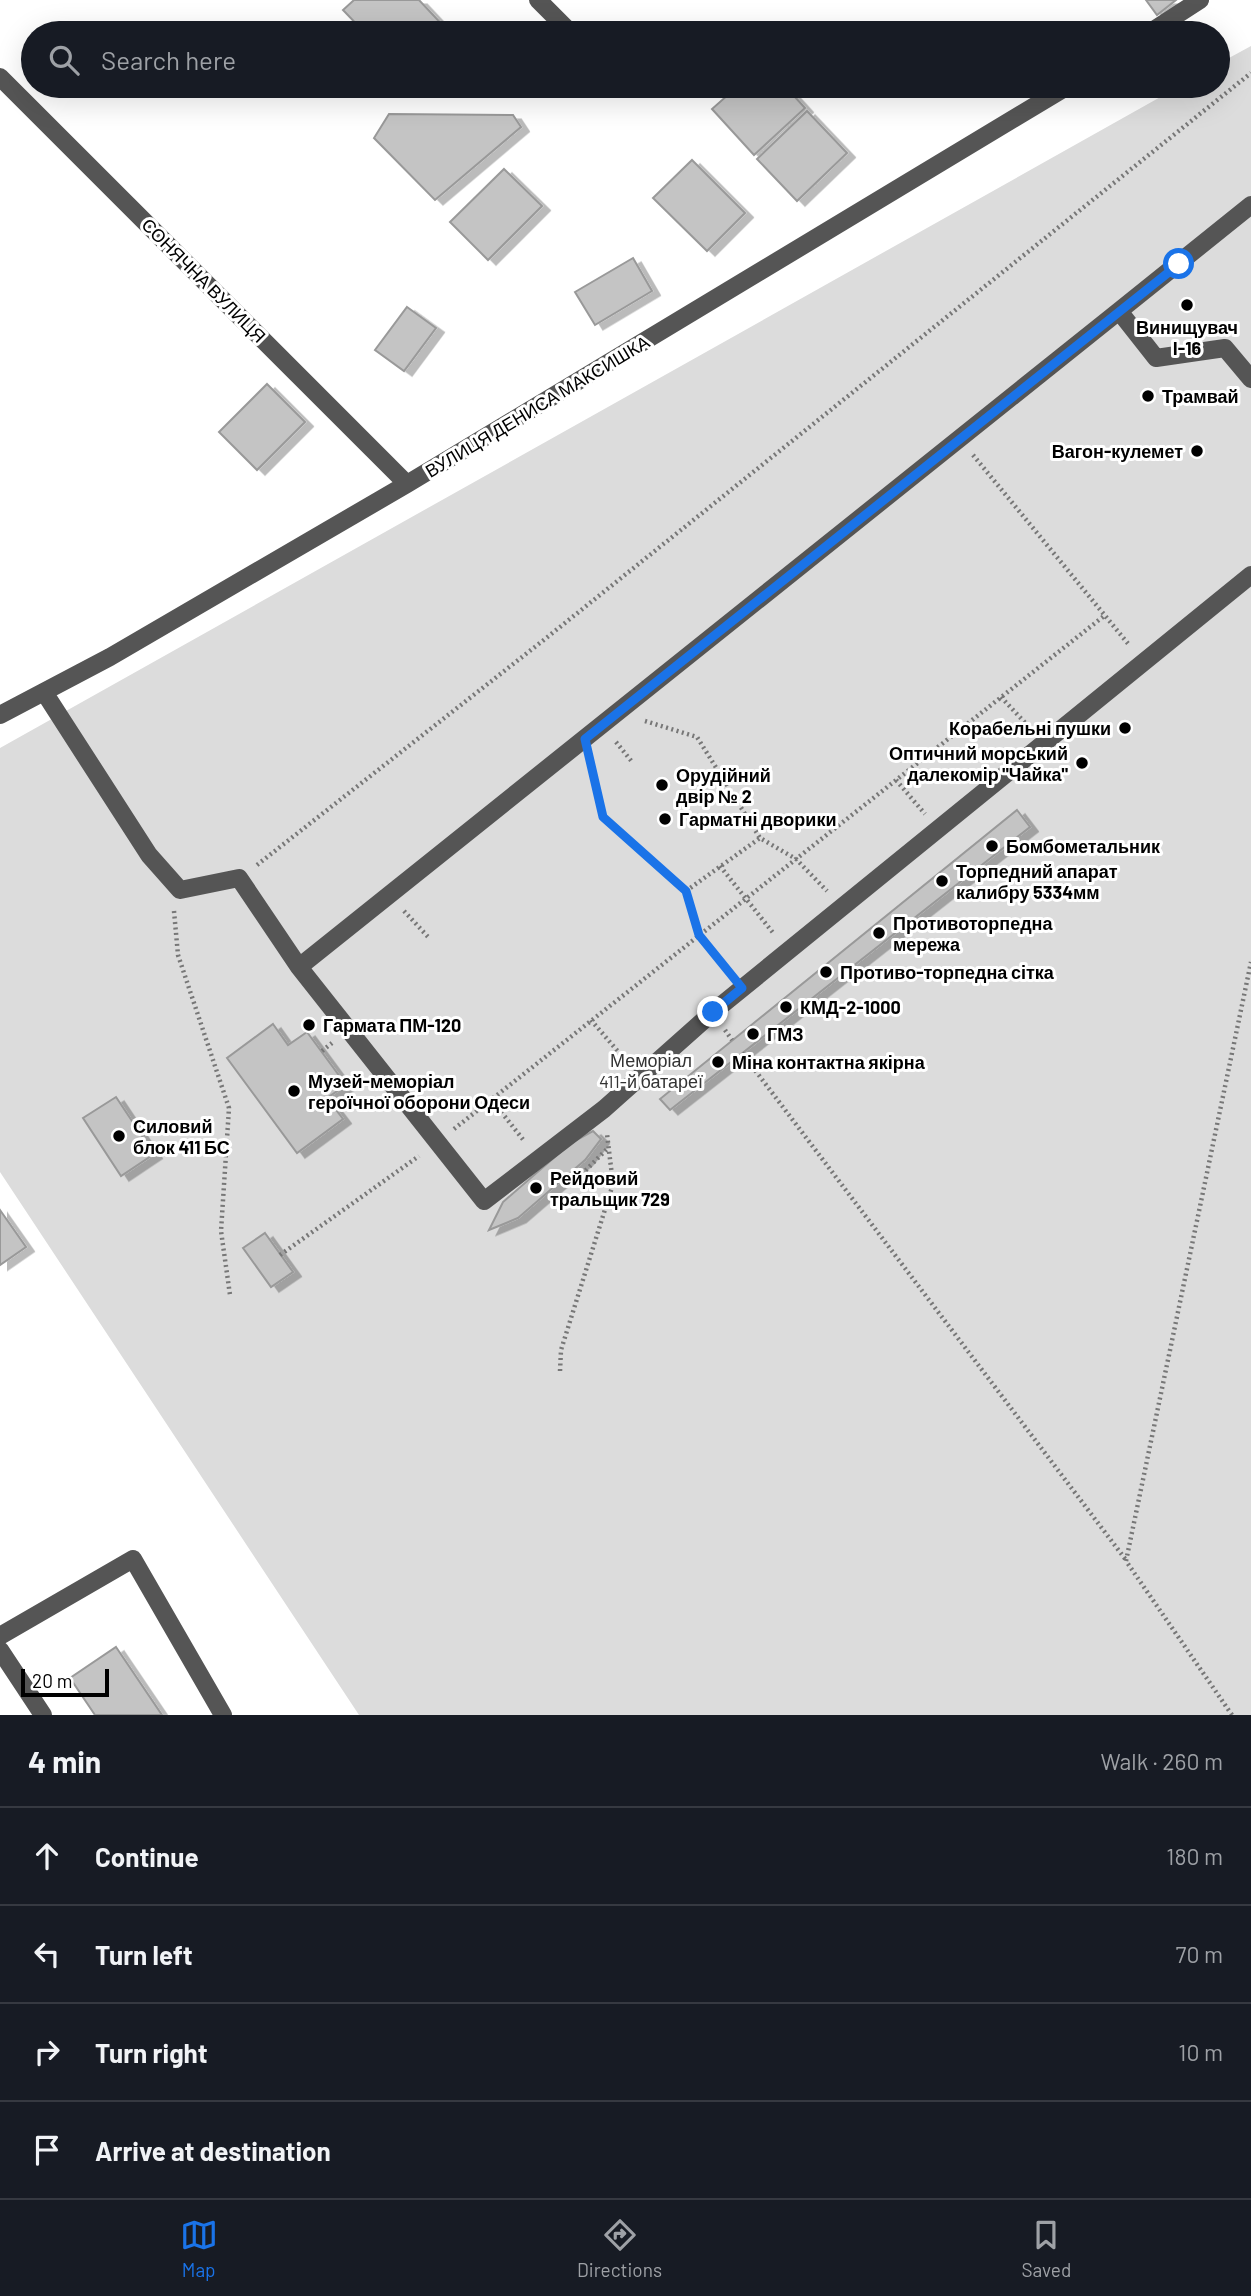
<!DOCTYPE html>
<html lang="en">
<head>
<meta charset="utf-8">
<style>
	body { margin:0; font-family:Barlow,sans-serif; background:#242831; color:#f1f3f6 }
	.scale { position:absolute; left:21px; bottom:18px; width:88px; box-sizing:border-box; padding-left:7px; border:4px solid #000; border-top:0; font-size:19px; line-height:24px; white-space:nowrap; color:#000; -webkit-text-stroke:5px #fff; paint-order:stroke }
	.stop { position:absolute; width:21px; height:21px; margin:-16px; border:5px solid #1a73e8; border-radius:50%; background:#fff }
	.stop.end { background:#1a73e8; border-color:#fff; box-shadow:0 2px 7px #0008 }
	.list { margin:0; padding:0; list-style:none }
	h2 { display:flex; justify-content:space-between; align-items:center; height:91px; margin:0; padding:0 28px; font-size:30px }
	h2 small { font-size:23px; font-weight:400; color:#9ea1a6 }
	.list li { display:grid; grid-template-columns:46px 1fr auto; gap:21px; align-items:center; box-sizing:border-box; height:98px; padding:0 28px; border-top:2px solid #363941 }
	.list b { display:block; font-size:26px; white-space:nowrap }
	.list em { font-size:23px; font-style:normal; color:#9ea1a6 }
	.icon { flex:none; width:38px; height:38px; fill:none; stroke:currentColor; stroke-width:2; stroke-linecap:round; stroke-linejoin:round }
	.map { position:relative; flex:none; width:1251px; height:1715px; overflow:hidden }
	.search { position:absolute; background:#171b24; box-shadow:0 7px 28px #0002; left:21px; right:21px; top:21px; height:77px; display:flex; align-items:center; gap:18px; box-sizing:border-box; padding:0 24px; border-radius:38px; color:#9ea1a6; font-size:26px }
	.sheet { height:483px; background:#171b24 }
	nav { display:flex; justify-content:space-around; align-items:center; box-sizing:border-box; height:98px; border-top:2px solid #363941; background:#171b24; font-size:19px; color:#9ea1a6 }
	nav a { display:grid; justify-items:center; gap:4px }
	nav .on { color:#1a73e8 }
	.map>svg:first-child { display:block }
</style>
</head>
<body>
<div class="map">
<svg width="1251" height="1715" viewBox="0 0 1251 1715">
	<defs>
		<filter id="shadow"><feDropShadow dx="8" dy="4.5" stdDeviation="0" flood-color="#0004"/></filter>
	</defs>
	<rect width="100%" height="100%" fill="#fff"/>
	<path fill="#dcdcdc" d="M1251,46V1715H359L0,1172V748L1180,86H1218V64Z"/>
	<path fill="#c4c4c4" stroke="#999" stroke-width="2" filter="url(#shadow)" d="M354,0H419L450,33H365L343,10Z
		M1146,0H1176L1157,15Z
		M738,86H785L805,108L754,155L712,109Z
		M807,111L847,153L797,201L757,159Z
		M389,114L513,115L521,127L435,200L374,138Z
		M692,160L745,213L707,251L653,198Z
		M504,169L542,206L488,260L450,222Z
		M633,258L652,291L595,325L575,292Z
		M407,307L436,328L404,371L375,350Z
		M267,384L305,422L257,470L219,432Z
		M1017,810L1030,827L670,1110L660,1099Z
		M273,1024L288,1045L307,1032L346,1085L327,1098L343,1119L297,1153L227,1058Z
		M116,1097L154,1154L121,1176L83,1118Z
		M593,1131L601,1139L585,1160L518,1218L489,1230L503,1202L571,1143Z
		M0,1210L26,1247L0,1265Z
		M265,1233L293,1272L271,1287L243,1248Z
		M116,1647L162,1715H95L70,1678Z"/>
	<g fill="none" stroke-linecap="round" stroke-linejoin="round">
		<path stroke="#777" stroke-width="4.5" stroke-dasharray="2 3.5" stroke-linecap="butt" d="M973,455L1130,646
			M1001,697L1029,727
			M645,721L697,737L760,838L796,859L827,891
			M616,742L633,763
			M591,764L603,817L686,891L699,935L728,971
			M896,780L925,814
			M257,865L545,639L1251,73
			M720,866L774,934
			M686,891L760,838
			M174,911L178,955L229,1108L221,1231L230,1295
			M404,911L430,939
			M591,1020L627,1062
			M725,1030L732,1040
			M322,1051L332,1043
			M742,1053L1126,1560
			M491,1099L525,1142
			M454,1129L1104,616
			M570,1174L576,1180L608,1148
			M280,1255L419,1156
			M560,1371L561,1350L613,1184L607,1134
			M1232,1715L1126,1561L1251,962"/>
		<path stroke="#555" stroke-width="18" d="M538,0L571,33
			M1149,33L1200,0
			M0,77L407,484
			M1119,311L1251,205
			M44,692L149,855L180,890L239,878L299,967L484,1201L604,1109L713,1012L1251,575
			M0,715L110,657L407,484L1068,86
			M299,967L1119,311L1156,358L1225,348L1251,379
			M0,1636L133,1559L223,1715
			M0,1650L43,1715"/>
	</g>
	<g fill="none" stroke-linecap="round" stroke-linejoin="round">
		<path stroke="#1a73e8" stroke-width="9" d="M713,1012L742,988L699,935L686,891L603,817L585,739L1179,264"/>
	</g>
	<g fill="#000" stroke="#fff" stroke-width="2.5">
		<circle cx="1187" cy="305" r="7"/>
		<circle cx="1148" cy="396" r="7"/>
		<circle cx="1197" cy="451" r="7"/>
		<circle cx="1125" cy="728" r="7"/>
		<circle cx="1082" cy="763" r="7"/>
		<circle cx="662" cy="785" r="7"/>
		<circle cx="665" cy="819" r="7"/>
		<circle cx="992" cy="846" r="7"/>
		<circle cx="942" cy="881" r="7"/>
		<circle cx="879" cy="933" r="7"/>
		<circle cx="826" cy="972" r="7"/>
		<circle cx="786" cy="1007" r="7"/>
		<circle cx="309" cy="1025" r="7"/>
		<circle cx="753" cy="1034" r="7"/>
		<circle cx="718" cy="1062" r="7"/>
		<circle cx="294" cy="1091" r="7"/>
		<circle cx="119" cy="1136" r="7"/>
		<circle cx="536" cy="1188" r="7"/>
	</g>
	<g text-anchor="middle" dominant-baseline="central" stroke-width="6" stroke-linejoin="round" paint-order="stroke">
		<g font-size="18" fill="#000" stroke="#fff">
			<text transform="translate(204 280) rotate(45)">СОНЯЧНА ВУЛИЦЯ</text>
			<text transform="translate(537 406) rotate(-31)">ВУЛИЦЯ ДЕНИСА МАКСИШКА</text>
		</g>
		<g font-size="18" font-weight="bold" fill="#000" stroke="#fff" text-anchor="start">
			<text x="1187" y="327" text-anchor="middle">Винищувач<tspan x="1187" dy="21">І-16</tspan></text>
			<text x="1162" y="396">Трамвай</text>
			<text x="1183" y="451" text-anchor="end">Вагон-кулемет</text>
			<text x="1111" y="728" text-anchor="end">Корабельні пушки</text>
			<text x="1068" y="753" text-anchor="end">Оптичний морський<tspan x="1068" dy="21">далекомір "Чайка"</tspan></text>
			<text x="676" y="775">Орудійний<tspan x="676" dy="21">двір № 2</tspan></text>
			<text x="679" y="819">Гарматні дворики</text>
			<text x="1006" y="846">Бомбометальник</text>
			<text x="956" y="871">Торпедний апарат<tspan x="956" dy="21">калибру 5334мм</tspan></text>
			<text x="893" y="923">Противоторпедна<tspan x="893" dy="21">мережа</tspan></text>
			<text x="840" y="972">Противо-торпедна сітка</text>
			<text x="800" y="1007">КМД-2-1000</text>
			<text x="323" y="1025">Гармата ПМ-120</text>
			<text x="767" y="1034">ГМЗ</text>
			<text x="732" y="1062">Міна контактна якірна</text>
			<text x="308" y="1081">Музей-меморіал<tspan x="308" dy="21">героїчної оборони Одеси</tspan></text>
			<text x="133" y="1126">Силовий<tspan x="133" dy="21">блок 411 БС</tspan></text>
			<text x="550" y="1178">Рейдовий<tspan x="550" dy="21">тральщик 729</tspan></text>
		</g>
		<g font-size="18" fill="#333" stroke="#fff">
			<text x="651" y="1060">Меморіал<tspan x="651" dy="21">411-й батареї</tspan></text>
		</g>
	</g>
</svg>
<div class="scale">20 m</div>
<div class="stop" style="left:1179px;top:264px"></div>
<div class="stop end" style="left:713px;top:1012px"></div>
<div class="search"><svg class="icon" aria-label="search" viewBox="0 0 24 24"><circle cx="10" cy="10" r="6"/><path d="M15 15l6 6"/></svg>Search here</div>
</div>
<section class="sheet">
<h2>4 min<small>Walk · 260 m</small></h2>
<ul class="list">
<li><svg class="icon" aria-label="ahead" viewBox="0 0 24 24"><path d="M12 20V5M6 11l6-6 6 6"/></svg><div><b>Continue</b></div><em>180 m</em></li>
<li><svg class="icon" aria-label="left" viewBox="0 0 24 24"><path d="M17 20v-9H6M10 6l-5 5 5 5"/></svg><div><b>Turn left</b></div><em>70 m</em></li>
<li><svg class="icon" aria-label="right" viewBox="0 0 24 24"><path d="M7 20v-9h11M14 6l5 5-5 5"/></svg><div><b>Turn right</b></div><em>10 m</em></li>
<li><svg class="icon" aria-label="arrive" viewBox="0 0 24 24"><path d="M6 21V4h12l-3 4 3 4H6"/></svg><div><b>Arrive at destination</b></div></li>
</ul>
</section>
<nav>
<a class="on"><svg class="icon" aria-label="map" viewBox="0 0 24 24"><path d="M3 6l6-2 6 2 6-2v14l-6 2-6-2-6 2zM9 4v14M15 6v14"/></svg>Map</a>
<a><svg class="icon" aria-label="directions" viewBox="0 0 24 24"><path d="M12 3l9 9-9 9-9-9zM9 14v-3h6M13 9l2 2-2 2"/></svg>Directions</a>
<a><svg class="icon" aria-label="saved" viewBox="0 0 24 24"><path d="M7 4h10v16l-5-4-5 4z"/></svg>Saved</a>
</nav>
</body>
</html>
